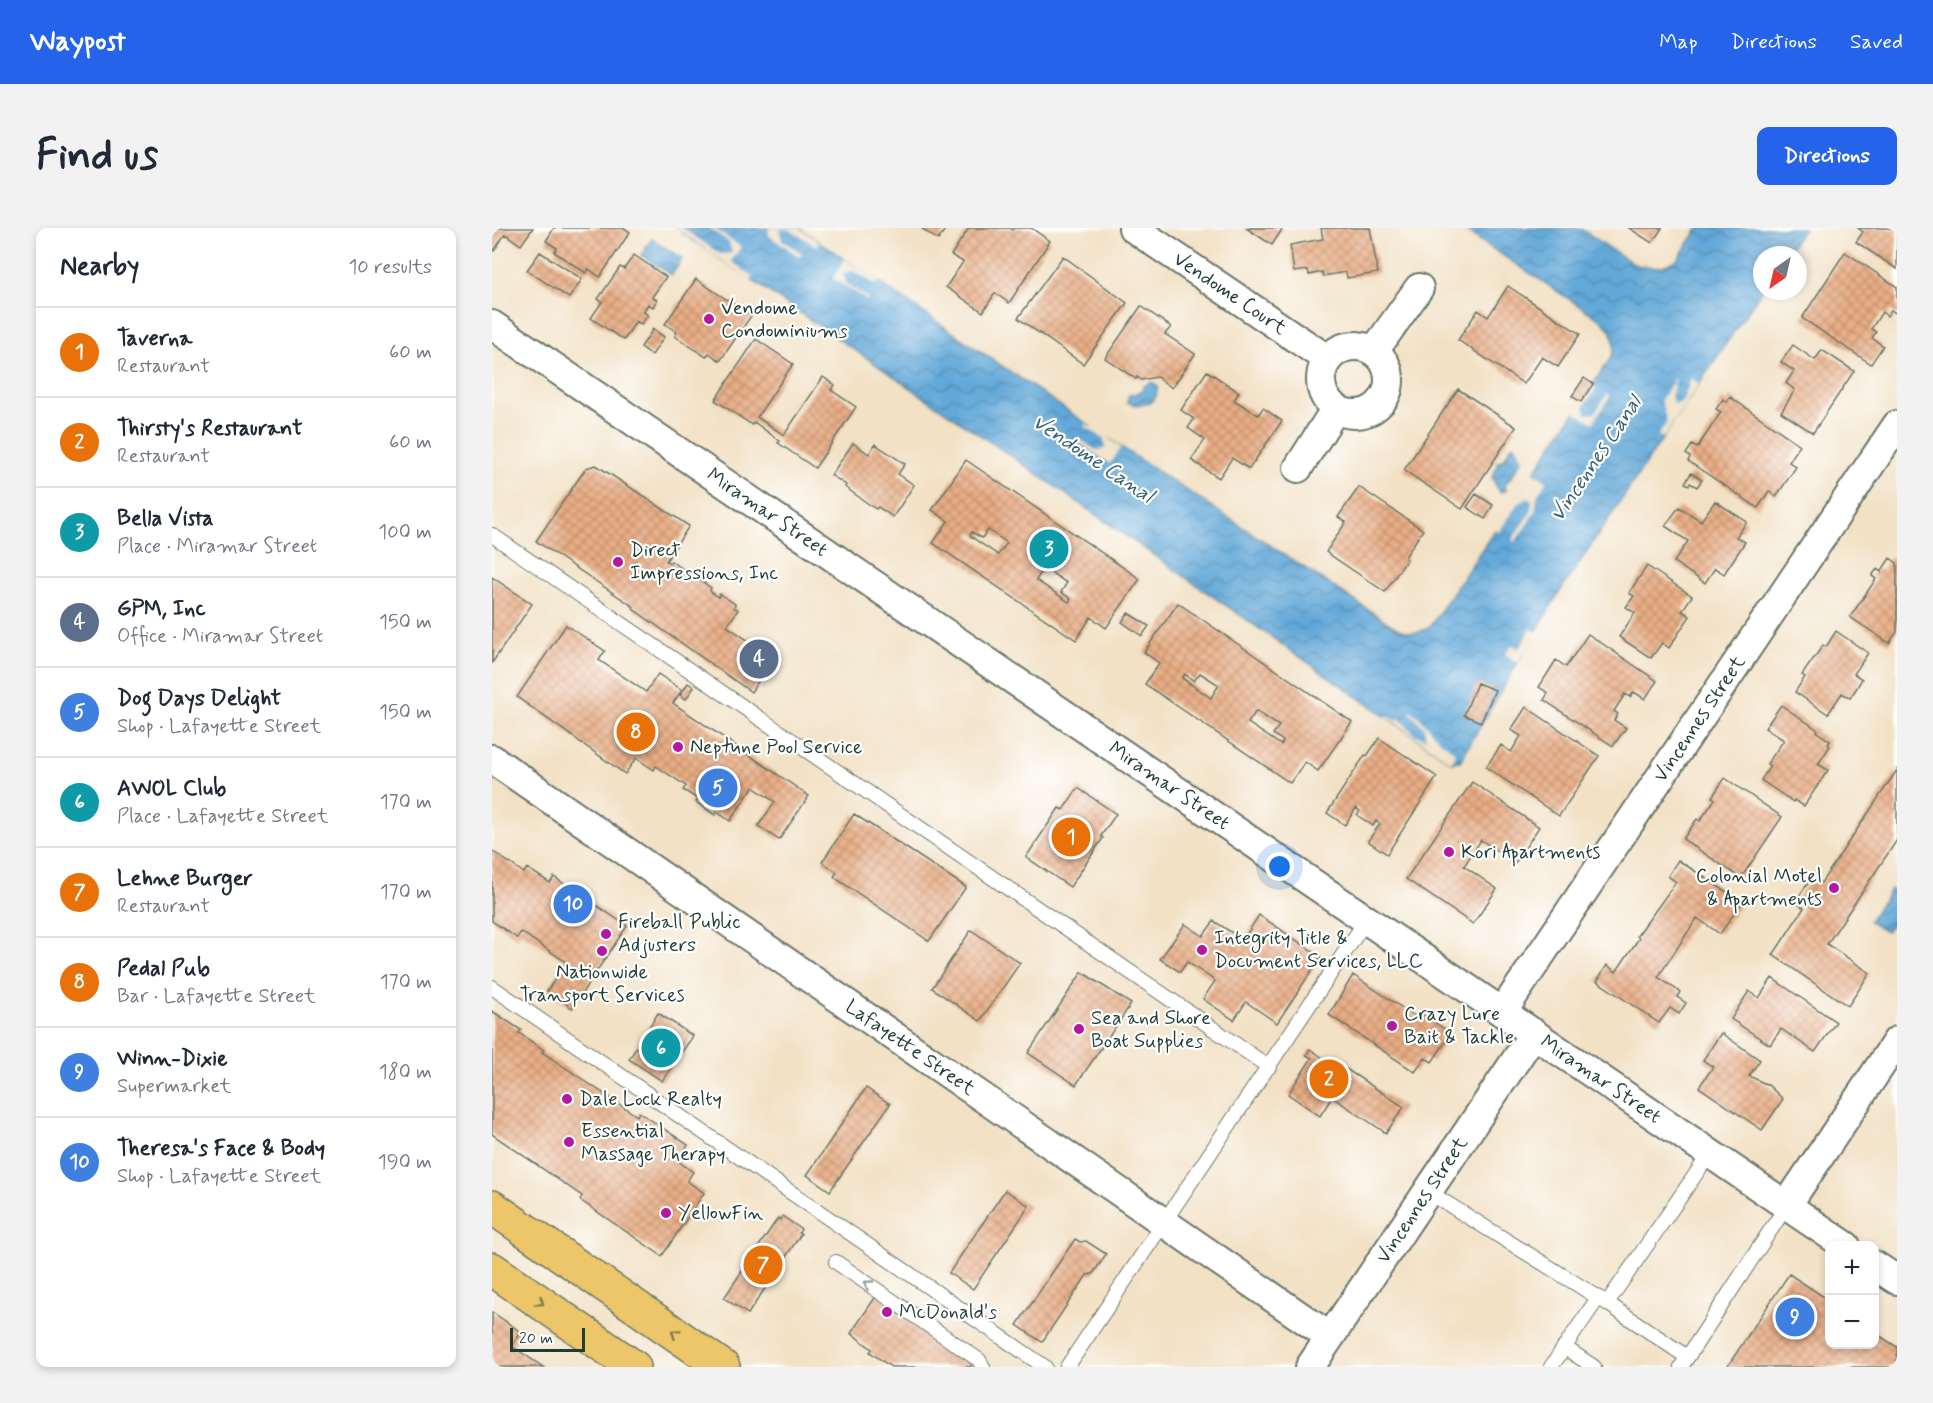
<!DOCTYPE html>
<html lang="en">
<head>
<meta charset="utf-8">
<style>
	body { margin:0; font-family:Mynerve,sans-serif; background:#f2f2f3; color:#1f2937 }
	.controls { position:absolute; right:18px; bottom:18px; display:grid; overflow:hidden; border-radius:12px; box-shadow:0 3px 9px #0003 }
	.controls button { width:54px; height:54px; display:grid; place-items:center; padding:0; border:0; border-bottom:2px solid #e0e1e3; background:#fff; color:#1f2937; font:30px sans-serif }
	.compass { position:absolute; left:1261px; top:18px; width:54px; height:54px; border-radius:50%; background:#fff; box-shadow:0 3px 9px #0003; rotate:214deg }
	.scale { position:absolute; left:18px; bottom:15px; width:75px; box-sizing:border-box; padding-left:6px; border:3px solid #1f3d34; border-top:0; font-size:16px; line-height:21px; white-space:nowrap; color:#1f3d34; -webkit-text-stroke:4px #fff; paint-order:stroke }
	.you { position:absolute; left:788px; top:639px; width:21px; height:21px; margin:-15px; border:4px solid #fff; border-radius:50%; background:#1a73e8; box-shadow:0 0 0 9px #1a73e833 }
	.badge { display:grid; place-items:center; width:39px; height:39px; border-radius:50%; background:#2563eb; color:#fff; font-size:20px; font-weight:700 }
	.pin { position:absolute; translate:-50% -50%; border:3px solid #fff; box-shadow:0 2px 6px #0006 }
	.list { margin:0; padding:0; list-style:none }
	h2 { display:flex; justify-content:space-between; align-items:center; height:78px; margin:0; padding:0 24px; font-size:26px }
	h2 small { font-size:20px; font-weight:400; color:#747a83 }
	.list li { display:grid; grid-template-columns:39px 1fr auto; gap:18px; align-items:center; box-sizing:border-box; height:90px; padding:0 24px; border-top:2px solid #e0e1e3 }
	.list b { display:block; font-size:22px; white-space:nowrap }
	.list p { margin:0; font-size:20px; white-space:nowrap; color:#747a83 }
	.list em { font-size:20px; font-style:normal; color:#747a83 }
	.map { position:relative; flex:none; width:1405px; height:1139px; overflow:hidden; border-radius:12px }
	header { display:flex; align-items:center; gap:36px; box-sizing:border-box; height:84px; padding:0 30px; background:#2563eb; color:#fff }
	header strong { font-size:28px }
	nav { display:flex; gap:33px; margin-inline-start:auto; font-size:21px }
	.intro { display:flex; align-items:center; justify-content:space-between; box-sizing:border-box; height:144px; padding:0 36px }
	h1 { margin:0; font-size:42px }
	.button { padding:15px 27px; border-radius:12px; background:#2563eb; color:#fff; font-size:21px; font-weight:700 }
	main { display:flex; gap:36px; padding:0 36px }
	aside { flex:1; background:#fff; border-radius:12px; box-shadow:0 3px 9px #0003 }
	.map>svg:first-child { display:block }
</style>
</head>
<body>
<header>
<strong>Waypost</strong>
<nav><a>Map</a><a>Directions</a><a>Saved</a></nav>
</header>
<div class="intro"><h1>Find us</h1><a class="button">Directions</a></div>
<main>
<aside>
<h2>Nearby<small>10 results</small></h2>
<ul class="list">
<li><span class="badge" style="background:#e8710a">1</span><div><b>Taverna</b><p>Restaurant</p></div><em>60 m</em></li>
<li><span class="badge" style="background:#e8710a">2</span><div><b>Thirsty's Restaurant</b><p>Restaurant</p></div><em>60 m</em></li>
<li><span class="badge" style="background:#0f9aa8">3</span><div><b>Bella Vista</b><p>Place · Miramar Street</p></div><em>100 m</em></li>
<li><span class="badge" style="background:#5c6f8a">4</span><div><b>GPM, Inc</b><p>Office · Miramar Street</p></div><em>150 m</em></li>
<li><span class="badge" style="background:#3f7fe0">5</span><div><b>Dog Days Delight</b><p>Shop · Lafayette Street</p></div><em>150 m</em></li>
<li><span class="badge" style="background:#0f9aa8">6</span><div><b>AWOL Club</b><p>Place · Lafayette Street</p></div><em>170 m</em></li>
<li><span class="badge" style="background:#e8710a">7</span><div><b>Lehne Burger</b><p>Restaurant</p></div><em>170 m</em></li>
<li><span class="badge" style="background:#e8710a">8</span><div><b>Pedal Pub</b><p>Bar · Lafayette Street</p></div><em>170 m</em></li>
<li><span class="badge" style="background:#3f7fe0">9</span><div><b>Winn-Dixie</b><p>Supermarket</p></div><em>180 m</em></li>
<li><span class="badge" style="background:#3f7fe0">10</span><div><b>Theresa's Face &amp; Body</b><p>Shop · Lafayette Street</p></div><em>190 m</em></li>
</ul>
</aside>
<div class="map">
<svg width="1405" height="1139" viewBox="0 0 1405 1139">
	<defs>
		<pattern id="water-waves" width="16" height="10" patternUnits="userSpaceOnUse" patternTransform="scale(1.5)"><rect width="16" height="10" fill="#62a8d8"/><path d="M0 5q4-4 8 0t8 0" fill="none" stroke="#508ab0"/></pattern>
		<pattern id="building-cross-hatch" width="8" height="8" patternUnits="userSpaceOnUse" patternTransform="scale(1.5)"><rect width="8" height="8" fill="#eaae85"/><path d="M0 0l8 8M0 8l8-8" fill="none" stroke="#bd8f6e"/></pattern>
	</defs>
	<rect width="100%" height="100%" fill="#fff"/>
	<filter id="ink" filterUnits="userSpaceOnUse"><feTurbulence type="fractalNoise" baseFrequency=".0167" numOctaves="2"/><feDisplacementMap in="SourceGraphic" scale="12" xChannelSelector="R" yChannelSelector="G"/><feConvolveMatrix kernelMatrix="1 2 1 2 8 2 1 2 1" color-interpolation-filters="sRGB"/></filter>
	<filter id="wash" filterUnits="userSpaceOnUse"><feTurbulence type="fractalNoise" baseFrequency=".008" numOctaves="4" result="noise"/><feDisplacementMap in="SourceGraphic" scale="24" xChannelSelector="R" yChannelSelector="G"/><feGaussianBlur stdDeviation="1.35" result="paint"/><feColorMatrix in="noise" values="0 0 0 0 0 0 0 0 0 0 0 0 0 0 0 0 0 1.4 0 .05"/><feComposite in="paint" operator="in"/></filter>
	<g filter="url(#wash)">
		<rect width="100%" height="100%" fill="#f2e1c5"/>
		<path fill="url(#water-waves)" stroke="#407286" stroke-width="1.5" d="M183,0H307L647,231L901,398C914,406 927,408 939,397L1118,131C1127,114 1120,101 1106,90L969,0H1088L1134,31L1144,37L1161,39L1170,38L1185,32L1207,0H1312L1293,27H1270V62L1065,368L968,533L959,534L535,239Z
			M160,11L190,31L180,47L149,27Z
			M660,154L666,158C665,161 665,165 664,168C660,179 643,178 635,174L637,167L648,164L653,157Z
			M1020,217H1023L1030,231C1028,235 1016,255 1013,256L1014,263L1008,264C1006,260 1000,252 1000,248L1005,239V234L1012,231Z
			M1399,661L1405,666V688L1394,704L1377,693Z"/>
		<path fill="#f2e1c5" d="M180,0H190L228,26L240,25L237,14L217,0H222L249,19L239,33L261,49L258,52L188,3L186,5Z
			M277,0H307L327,14L324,18L297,1H287L290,12L310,25L308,29L277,8Z
			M353,31L387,53L384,57L362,43L351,45L354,56L376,70L375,72L341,50Z
			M1184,149L1179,169L1183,177L1191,173L1199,150L1207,156L1171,210L1166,207L1175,195L1169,171Z
			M1099,157L1104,160L1092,178L1094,186L1103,185L1115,166L1118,168L1101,195L1082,183Z
			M594,195L599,199L601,196L617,207L616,210L629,219L618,236L584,213L586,210L604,222L613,221L612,211L593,198Z
			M1040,243L1054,253L1045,268L1043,284L1023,314L1020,312L1039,284L1040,273L1036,270L1026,275L1007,304L1001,300Z
			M1039,401L1047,405L1035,425L1032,424L1026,435L1013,426L1020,417L1027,421Z
			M919,483L927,489L947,512L962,523L963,529L959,534L895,489L896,487L904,493L907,490L923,507L934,511L932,499L918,485Z"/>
		<g id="blocks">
			<path fill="url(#building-cross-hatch)" fill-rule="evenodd" d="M0,0H41L29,17L13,6L2,23L0,22Z
				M62,0H132L138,4L108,49L97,41L94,45L62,24L65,20L54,13Z
				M429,0H454L446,12Z
				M477,0H518L520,2L522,0H539L558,13L517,75L503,65L491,84L454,59L471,34L459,27Z
				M754,0H791L780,17Z
				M829,0H878L886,45L855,50L854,44L831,48L830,44L817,47L816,42L802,44L798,17L831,11Z
				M1137,0H1170L1160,15Z
				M1366,0H1405V41L1364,14L1371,4Z
				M48,24L90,51L77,70L35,42Z
				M1353,24L1405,59V86L1399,82L1395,88L1390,84L1379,101L1384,104L1380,110L1391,118L1379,136L1310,90Z
				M142,27L174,49L160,69L165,72L161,79L156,76L151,84L156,87L149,96L144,93L132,112L99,90L110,74L106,71L128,39L132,41Z
				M571,28L635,75L591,136L526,90Z
				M204,51L259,88L228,133L217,125L214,129L183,108L185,104L173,96Z
				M1016,58L1088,106L1066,139L1050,129L1032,156L966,112L986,82L996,89Z
				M649,78L679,99L673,106L703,126L680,160L665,149L649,152L645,149L644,151L613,130Z
				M161,101L172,109L160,127L149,119Z
				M264,111L301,136L265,189L292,207L331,149L343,157L339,162L364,179L323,240L286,215L288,213L262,194L260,197L223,172Z
				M1301,117L1323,132L1330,122L1362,143L1321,205L1289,184L1303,162L1294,155L1302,143L1289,134Z
				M715,143L747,164L742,172L766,187L771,180L790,193L757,241L740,230L727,250L699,232L713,212L696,200L702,191L689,182Z
				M1092,150L1101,156L1089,174L1080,168Z
				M966,161L1024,199L970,281L912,242Z
				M1238,169L1308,217L1297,234L1304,239L1284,269L1277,263L1266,280L1196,233L1198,229L1194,226L1200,217L1205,220L1229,184L1224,181L1231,171L1235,174Z
				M361,215L377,226L383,216L413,236L406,246L422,257L401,289L386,279L384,281L378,277L353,259L354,257L339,247Z
				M474,232L648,351L614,400L599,389L584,412L441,315L456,293L440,282ZM496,302L515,315L506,327L478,308L480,304L490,310ZM552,340L575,355L569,364L579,371L577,374L544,352Z
				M104,237L197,298L174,333L178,335L179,333L194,343L192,346L203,353L205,350L219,360L218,363L226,369L228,366L243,376L242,379L246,382L235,398L282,430L259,464L141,381L142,379L44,313L94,240Z
				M1199,245L1210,252L1205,259L1198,255L1197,257L1193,255Z
				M867,259L931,302L913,329L915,331L893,364L834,324L854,294L846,289Z
				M984,266L1001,277L993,291L975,279Z
				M1223,273L1255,294L1244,309L1253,314L1232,346L1223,340L1213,355L1182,334L1196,313L1173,298L1187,279L1209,293Z
				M1398,330L1405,335V404L1397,415L1358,389L1384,351L1380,348L1382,345L1385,341L1389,344Z
				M1155,338L1200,368L1190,383L1198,388L1177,420L1170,415L1159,430L1127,409L1143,385L1134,379L1142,368L1137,365Z
				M0,349L40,376L0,435Z
				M686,375L860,494L826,543L813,534L798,555L653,456L667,435L652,424ZM708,445L727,457L719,470L690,450L693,446L702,453ZM764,483L787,498L781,506L791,513L789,517L756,495Z
				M636,385L657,398L650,408L630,394Z
				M74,397L113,423L107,432L154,464L166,446L190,462L181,475L317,568L287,612L266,598L283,574L261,559L238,593L225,584L223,587L204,574L206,571L191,562L194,558L164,538L162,542L144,530L133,546L25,469Z
				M1344,403L1376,425L1362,446L1370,451L1364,461L1358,470L1350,465L1336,486L1303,464L1313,449L1310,447L1331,417L1334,419Z
				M1096,406L1165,453L1153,471L1142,464L1138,469L1133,466L1122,483L1126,486L1122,492L1134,500L1121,518L1052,472L1056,465L1047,459L1064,432L1074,439Z
				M196,455L202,459L194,471L188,467Z
				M985,455L1003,462L989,494L972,487Z
				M1289,477L1326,502L1325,504L1338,513L1336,516L1338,518L1326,536L1336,542L1312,578L1302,572L1301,574L1269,552L1278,538L1275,536L1292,512L1273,500Z
				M1034,479L1107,528L1067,588L994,539L1009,517L1019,524L1029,508L1019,502Z
				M887,510L945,549L895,626L876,613L888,596L884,593L881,598L865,587L868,583L864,580L853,597L835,585L873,527L875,528Z
				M1405,542V612L1335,716L1378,745L1356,778L1281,727L1312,680L1303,674L1320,649L1329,655Z
				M1233,550L1290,589L1249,650L1191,611L1205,591L1208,593L1223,571L1220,569Z
				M980,554L1047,599L1023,635L989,612L972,638L1005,661L981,696L914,651Z
				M586,560L624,586L609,608L611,610L578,659L534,629L567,580L571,582Z
				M362,586L474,659L437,713L342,649L345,644L330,634Z
				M0,623L32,645L35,640L58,655L62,649L135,698L80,780L55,763L74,734L29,704L25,710L0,693Z
				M1186,632L1250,674L1228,706L1205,690L1166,749L1188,764L1185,769L1194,775L1187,786L1178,780L1167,795L1105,753L1115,737L1124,744L1147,710L1145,708L1184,654L1176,648Z
				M767,687L829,729L785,795L754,774L742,792L711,771L723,753L695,734L688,744L668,731L693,696L711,708L722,693L751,712Z
				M479,702L528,735L488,793L440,760Z
				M590,744L639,776L584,857L536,825Z
				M861,747L927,791L930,786L957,804V809L940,834L933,830L923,844L837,787Z
				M1280,750L1344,794L1323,824L1289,801L1278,817L1239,791L1257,763L1267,770Z
				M0,783L29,802L27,805L52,822L50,824L145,888L147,884L196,917L186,933L201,944L195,953L212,965L170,1028L88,972L90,968L0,906Z
				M166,785L201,808L170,853L137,831Z
				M1229,805L1268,832L1257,848L1276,857L1291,871L1270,902L1207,859L1221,839L1211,832Z
				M818,821L840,836L842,833L912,879L894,905L840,869L828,888L796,866L820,830L814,827Z
				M374,860L398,876L338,963L315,947Z
				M513,962L537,978L481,1061L457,1045Z
				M290,988L309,1001L307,1005L309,1006L256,1086L232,1070L286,990L288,992Z
				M583,1011L588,1014L594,1013L614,1026L601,1046L595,1047L550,1114L525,1097Z
				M1297,1046L1338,1073V1116H1382V1104L1405,1119V1139H1235Z
				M387,1064L484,1131L478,1139H399L378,1124L380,1121L359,1105Z
				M0,1084L29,1104L20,1118L51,1139H0Z"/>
		</g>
	</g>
	<g filter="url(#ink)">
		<use href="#blocks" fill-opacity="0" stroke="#697667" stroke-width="1.5"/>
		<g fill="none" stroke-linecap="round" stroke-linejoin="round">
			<defs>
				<path id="lane" d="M0,307L777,839
					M0,759L553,1139
					M935,963L1115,1075L1195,1129
					M344,1034L487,1132L491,1139
					M1115,1075L1219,924
					M1072,1119L1102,1139
					M575,1139L875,691
					M1059,1139L1106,1070
					M1189,1139L1295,977"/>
				<g id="street">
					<path id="s1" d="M641,0L835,131"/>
					<path id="s2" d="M0,97L1354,1018"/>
					<circle cx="863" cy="152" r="34"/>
					<path d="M882,123L927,60"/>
					<path d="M806,240L844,180"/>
					<path id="s3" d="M0,531L838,1109"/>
					<path id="s4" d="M1011,783L1405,197"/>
					<path d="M1295,977L1405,813"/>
					<path d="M1382,1037L1405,1052"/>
					<path id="s5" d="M818,1139L1042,805"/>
				</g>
				<path id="primary" d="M0,979L231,1139
					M0,1041L142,1139"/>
			</defs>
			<use href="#lane" stroke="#697667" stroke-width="16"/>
			<use href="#street" stroke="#697667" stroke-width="32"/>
			<use href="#primary" stroke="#697667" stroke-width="36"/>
			<use href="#lane" stroke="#fff" stroke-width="14"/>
			<use href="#street" stroke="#fff" stroke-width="28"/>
			<use href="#primary" stroke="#ecc669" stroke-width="33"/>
		</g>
		<defs><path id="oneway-chevron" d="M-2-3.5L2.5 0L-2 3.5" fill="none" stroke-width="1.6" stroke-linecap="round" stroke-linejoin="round" transform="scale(1.5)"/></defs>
		<use stroke="#8f9e9a" href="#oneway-chevron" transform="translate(376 1056) rotate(-146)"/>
		<g stroke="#7b7b4c">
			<use href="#oneway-chevron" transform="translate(48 1074) rotate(35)"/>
			<use href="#oneway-chevron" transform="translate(183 1105) rotate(-145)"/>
		</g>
	</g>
	<g fill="#b5179e" stroke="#fff" stroke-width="2">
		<circle cx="217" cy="91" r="6"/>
		<circle cx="126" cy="334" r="6"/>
		<circle cx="186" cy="519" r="6"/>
		<circle cx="957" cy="624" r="6"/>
		<circle cx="1342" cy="660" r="6"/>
		<circle cx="114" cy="706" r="6"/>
		<circle cx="710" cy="722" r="6"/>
		<circle cx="110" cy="723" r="6"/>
		<circle cx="900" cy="798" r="6"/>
		<circle cx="587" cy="801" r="6"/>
		<circle cx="75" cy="871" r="6"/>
		<circle cx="77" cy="914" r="6"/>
		<circle cx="174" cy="985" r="6"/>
		<circle cx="395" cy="1084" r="6"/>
	</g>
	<g text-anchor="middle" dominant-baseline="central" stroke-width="4.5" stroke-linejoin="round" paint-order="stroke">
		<g font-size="20" fill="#1f3d34" stroke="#fff">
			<text stroke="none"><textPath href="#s1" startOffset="117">Vendome Court</textPath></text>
			<text stroke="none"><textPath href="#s2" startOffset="333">Miramar Street</textPath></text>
			<text stroke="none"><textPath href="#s4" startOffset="352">Vincennes Street</textPath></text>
			<text stroke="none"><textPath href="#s2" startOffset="819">Miramar Street</textPath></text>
			<text stroke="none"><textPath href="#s3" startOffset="508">Lafayette Street</textPath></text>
			<text stroke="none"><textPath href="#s2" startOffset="1341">Miramar Street</textPath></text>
			<text stroke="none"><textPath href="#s5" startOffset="201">Vincennes Street</textPath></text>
		</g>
		<g font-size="20" fill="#1f3d34" stroke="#fff" text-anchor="start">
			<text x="229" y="80">Vendome<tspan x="229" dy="23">Condominiums</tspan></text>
			<text x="138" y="322">Direct<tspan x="138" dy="23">Impressions, Inc</tspan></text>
			<text x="198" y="519">Neptune Pool Service</text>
			<text x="969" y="624">Kori Apartments</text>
			<text x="1330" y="648" text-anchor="end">Colonial Motel<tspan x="1330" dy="23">&amp; Apartments</tspan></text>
			<text x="126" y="694">Fireball Public<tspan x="126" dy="23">Adjusters</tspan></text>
			<text x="722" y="710">Integrity Title &amp;<tspan x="722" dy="23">Document Services, LLC</tspan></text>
			<text x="110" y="744" text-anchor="middle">Nationwide<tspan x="110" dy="23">Transport Services</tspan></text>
			<text x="912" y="786">Crazy Lure<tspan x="912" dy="23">Bait &amp; Tackle</tspan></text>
			<text x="599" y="790">Sea and Shore<tspan x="599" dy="23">Boat Supplies</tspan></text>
			<text x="87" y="871">Dale Lock Realty</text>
			<text x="89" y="903">Essential<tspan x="89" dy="23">Massage Therapy</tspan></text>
			<text x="186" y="985">YellowFin</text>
			<text x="407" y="1084">McDonald's</text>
		</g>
		<g font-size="21" font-style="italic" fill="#36626d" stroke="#fff">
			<text transform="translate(601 231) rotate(34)">Vendome Canal</text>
			<text transform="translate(1104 231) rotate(-56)">Vincennes Canal</text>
		</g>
	</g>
</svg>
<div class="controls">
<button>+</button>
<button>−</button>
</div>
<svg class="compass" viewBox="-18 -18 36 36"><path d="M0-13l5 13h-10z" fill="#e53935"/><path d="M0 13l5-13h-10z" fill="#747a83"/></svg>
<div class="scale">20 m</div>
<div class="you"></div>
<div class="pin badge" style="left:579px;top:609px;background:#e8710a">1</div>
<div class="pin badge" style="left:837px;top:851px;background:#e8710a">2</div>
<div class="pin badge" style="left:557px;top:321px;background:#0f9aa8">3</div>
<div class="pin badge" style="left:267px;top:431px;background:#5c6f8a">4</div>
<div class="pin badge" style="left:226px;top:560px;background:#3f7fe0">5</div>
<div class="pin badge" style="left:169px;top:820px;background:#0f9aa8">6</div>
<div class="pin badge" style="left:271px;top:1037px;background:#e8710a">7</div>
<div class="pin badge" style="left:144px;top:504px;background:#e8710a">8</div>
<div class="pin badge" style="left:1303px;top:1089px;background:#3f7fe0">9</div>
<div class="pin badge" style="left:81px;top:676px;background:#3f7fe0">10</div>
</div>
</main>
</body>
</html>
